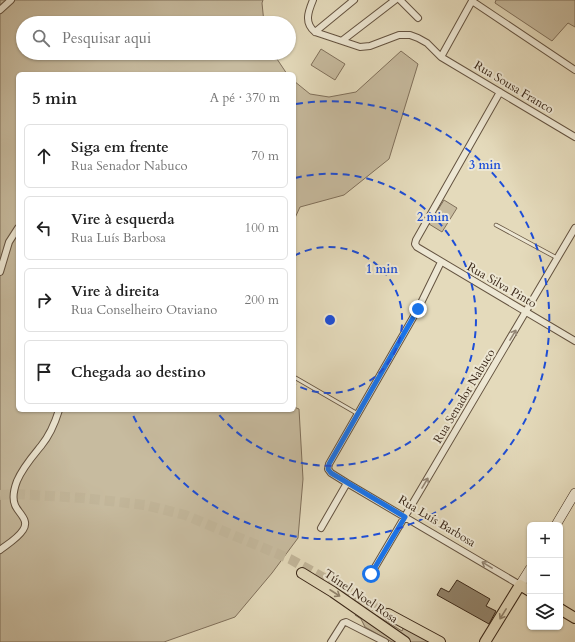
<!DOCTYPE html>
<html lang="pt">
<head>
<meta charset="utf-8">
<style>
	body { margin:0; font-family:Cardo,serif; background:#f2f2f2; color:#222 }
	.controls { position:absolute; right:12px; bottom:12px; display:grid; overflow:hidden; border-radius:6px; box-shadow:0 1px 3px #0004 }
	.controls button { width:36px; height:36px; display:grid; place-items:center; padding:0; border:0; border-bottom:1px solid #e0e0e0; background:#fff; color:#222; font:20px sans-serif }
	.stop { position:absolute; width:12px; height:12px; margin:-9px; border:3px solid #1a73e8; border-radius:50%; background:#fff }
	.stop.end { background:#1a73e8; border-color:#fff; box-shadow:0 1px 4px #0008 }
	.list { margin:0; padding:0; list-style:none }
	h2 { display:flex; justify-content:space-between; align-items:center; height:52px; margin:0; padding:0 16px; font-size:17px }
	h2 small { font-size:13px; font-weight:400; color:#767676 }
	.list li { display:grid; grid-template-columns:26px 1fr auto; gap:12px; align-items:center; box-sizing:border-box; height:64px; margin:0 8px 8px; padding:0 8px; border:1px solid #e0e0e0; border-radius:6px }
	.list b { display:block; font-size:15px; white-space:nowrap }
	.list p { margin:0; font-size:13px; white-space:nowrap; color:#767676 }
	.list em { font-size:13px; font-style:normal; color:#767676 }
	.icon { flex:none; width:22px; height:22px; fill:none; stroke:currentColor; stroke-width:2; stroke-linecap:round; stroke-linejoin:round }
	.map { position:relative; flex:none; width:575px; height:642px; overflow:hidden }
	.search { position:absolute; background:#fff; box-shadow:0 1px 3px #0004; left:16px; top:16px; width:280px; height:44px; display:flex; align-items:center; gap:10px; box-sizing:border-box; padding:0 14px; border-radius:22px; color:#767676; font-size:15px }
	.panel { position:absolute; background:#fff; box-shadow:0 1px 3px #0004; left:16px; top:72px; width:280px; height:340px; border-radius:6px }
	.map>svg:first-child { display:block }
</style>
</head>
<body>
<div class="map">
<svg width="575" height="642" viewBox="0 0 575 642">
	<rect width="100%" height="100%" fill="#e4dabb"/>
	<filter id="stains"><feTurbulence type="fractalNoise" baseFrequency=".005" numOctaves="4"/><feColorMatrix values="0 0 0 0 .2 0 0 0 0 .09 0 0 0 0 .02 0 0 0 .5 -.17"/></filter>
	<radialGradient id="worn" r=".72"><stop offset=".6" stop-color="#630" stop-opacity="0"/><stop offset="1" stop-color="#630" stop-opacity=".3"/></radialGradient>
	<path fill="#c7bb9f" stroke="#80705b" d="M0,0H263L262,3L264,23H23V53H273L287,74H18V410H294V407L299,409L303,479L298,538L272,573L235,617L164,642H0Z
		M496,0H575V27L568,23L552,41L495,3Z
		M321,49L345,64L335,80L311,65Z
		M401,51L418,64L389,159L344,195L300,207L294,220V81L310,94L329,97L356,92Z
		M444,200L457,208L442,232L429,224Z
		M364,608L402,631L403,629L402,627L397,624L396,625L386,620L388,618L434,642H411Z
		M357,612L400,642H392L365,627L361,619L355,615Z"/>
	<path fill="#92846c" stroke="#392617" d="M457,580L490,599L486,606L496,611L489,624L437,595L441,588L449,592Z"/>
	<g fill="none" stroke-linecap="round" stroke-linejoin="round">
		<path stroke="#c2b69a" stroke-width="10" stroke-dasharray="10 5" stroke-linecap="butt" d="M0,495L17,494L83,498L145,505L185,515L290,559L388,614"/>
		<defs>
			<path id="lane" d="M496,225L557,258
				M294,377L358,414"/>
			<path id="street" d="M313,0C308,12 304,23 315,32L360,47L370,46L399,35H410L418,38L427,43L441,57L575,137
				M400,0L418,18
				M0,10L11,0
				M315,32L354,0
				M343,40L395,0
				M441,57L472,1L575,70
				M500,92L416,240L415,244L417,247L575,341
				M441,262L418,309L329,464L328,469L331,473L347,483L520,585
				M0,272L9,242L18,228
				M321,528L347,483
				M0,550C8,544 18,538 23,530C30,520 18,513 15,505C12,498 14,489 17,481C23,467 32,457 41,446C50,435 55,423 59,410
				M371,574L575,228
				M331,642L343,623L346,622L385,642"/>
			<path id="secondary" d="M556,525L575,493
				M520,585L530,569"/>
			<path id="primary" d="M302,573L333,592L405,642
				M560,609L575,618
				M388,614L440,642
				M485,642L520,585L530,591"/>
		</defs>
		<use href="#lane" stroke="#645340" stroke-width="4.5"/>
		<use href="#street" stroke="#645340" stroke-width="8"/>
		<use href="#secondary" stroke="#392617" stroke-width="10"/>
		<use href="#primary" stroke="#392617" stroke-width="12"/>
		<use href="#lane" stroke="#ede7d3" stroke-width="3"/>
		<use href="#street" stroke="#ede7d3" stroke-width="6"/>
		<use href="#secondary" stroke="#ede7d3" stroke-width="9"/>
		<use href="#primary" stroke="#e4dabb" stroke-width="10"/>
	</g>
	<defs><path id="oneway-shaft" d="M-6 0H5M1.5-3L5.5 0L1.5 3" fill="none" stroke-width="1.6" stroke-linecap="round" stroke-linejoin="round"/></defs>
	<g stroke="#938675">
		<use href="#oneway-shaft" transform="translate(513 335) rotate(-59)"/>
		<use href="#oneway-shaft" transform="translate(425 483) rotate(-59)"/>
		<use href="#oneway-shaft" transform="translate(487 565) rotate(-149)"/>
	</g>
	<g stroke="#8e8069">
		<use href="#oneway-shaft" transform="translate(335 593) rotate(33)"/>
		<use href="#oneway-shaft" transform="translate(503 614) rotate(122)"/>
	</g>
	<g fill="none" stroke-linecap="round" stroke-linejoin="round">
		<path stroke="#1a73e8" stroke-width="5" d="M371,574L405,517L331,473L328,469L329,464L418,309"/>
	</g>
	<g fill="none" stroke="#1d4ed8" stroke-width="2" stroke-dasharray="7 5">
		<path d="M294 256A73 73 0 1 1 294 384"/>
		<path d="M295 178A146 146 0 1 1 216 411"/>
		<path d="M296 104A219 219 0 1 1 131 411"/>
	</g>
	<g text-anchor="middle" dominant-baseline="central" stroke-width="4" stroke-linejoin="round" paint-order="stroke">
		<g font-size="12" fill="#392617" stroke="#ede7d3">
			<text transform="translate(514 87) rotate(31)">Rua Sousa Franco</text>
			<text transform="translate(502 285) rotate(30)">Rua Silva Pinto</text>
			<text transform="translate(464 396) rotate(-59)">Rua Senador Nabuco</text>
			<text transform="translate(437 521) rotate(31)">Rua Luís Barbosa</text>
			<text transform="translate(361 596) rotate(34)">Túnel Noel Rosa</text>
		</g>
	</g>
	<circle cx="330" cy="320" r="6" fill="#1d4ed8" stroke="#ede7d3" stroke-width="2"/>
	<g font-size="12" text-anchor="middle" font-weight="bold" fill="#1d4ed8" stroke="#ede7d3" stroke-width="4" stroke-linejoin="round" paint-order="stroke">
		<text x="485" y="169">3 min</text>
		<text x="433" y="221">2 min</text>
		<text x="382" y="273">1 min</text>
	</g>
	<rect width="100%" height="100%" filter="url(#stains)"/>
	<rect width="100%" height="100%" fill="url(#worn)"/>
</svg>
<div class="controls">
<button>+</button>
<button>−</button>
<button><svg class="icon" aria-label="layers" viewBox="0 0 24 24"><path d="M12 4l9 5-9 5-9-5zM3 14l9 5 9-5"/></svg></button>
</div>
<div class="stop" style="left:371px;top:574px"></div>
<div class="stop end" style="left:418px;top:309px"></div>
<div class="search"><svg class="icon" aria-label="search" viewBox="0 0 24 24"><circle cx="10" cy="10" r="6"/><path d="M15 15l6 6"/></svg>Pesquisar aqui</div>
<section class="panel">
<h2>5 min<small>A pé · 370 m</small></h2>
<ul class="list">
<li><svg class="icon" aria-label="ahead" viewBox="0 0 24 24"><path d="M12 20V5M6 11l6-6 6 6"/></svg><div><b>Siga em frente</b><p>Rua Senador Nabuco</p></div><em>70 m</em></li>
<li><svg class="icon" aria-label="left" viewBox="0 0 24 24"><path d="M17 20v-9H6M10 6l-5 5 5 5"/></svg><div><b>Vire à esquerda</b><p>Rua Luís Barbosa</p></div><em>100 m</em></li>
<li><svg class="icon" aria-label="right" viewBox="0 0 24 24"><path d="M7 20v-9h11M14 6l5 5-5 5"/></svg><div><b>Vire à direita</b><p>Rua Conselheiro Otaviano</p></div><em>200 m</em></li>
<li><svg class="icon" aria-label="arrive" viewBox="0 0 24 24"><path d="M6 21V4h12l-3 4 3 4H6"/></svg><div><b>Chegada ao destino</b></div></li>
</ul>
</section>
</div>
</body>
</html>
